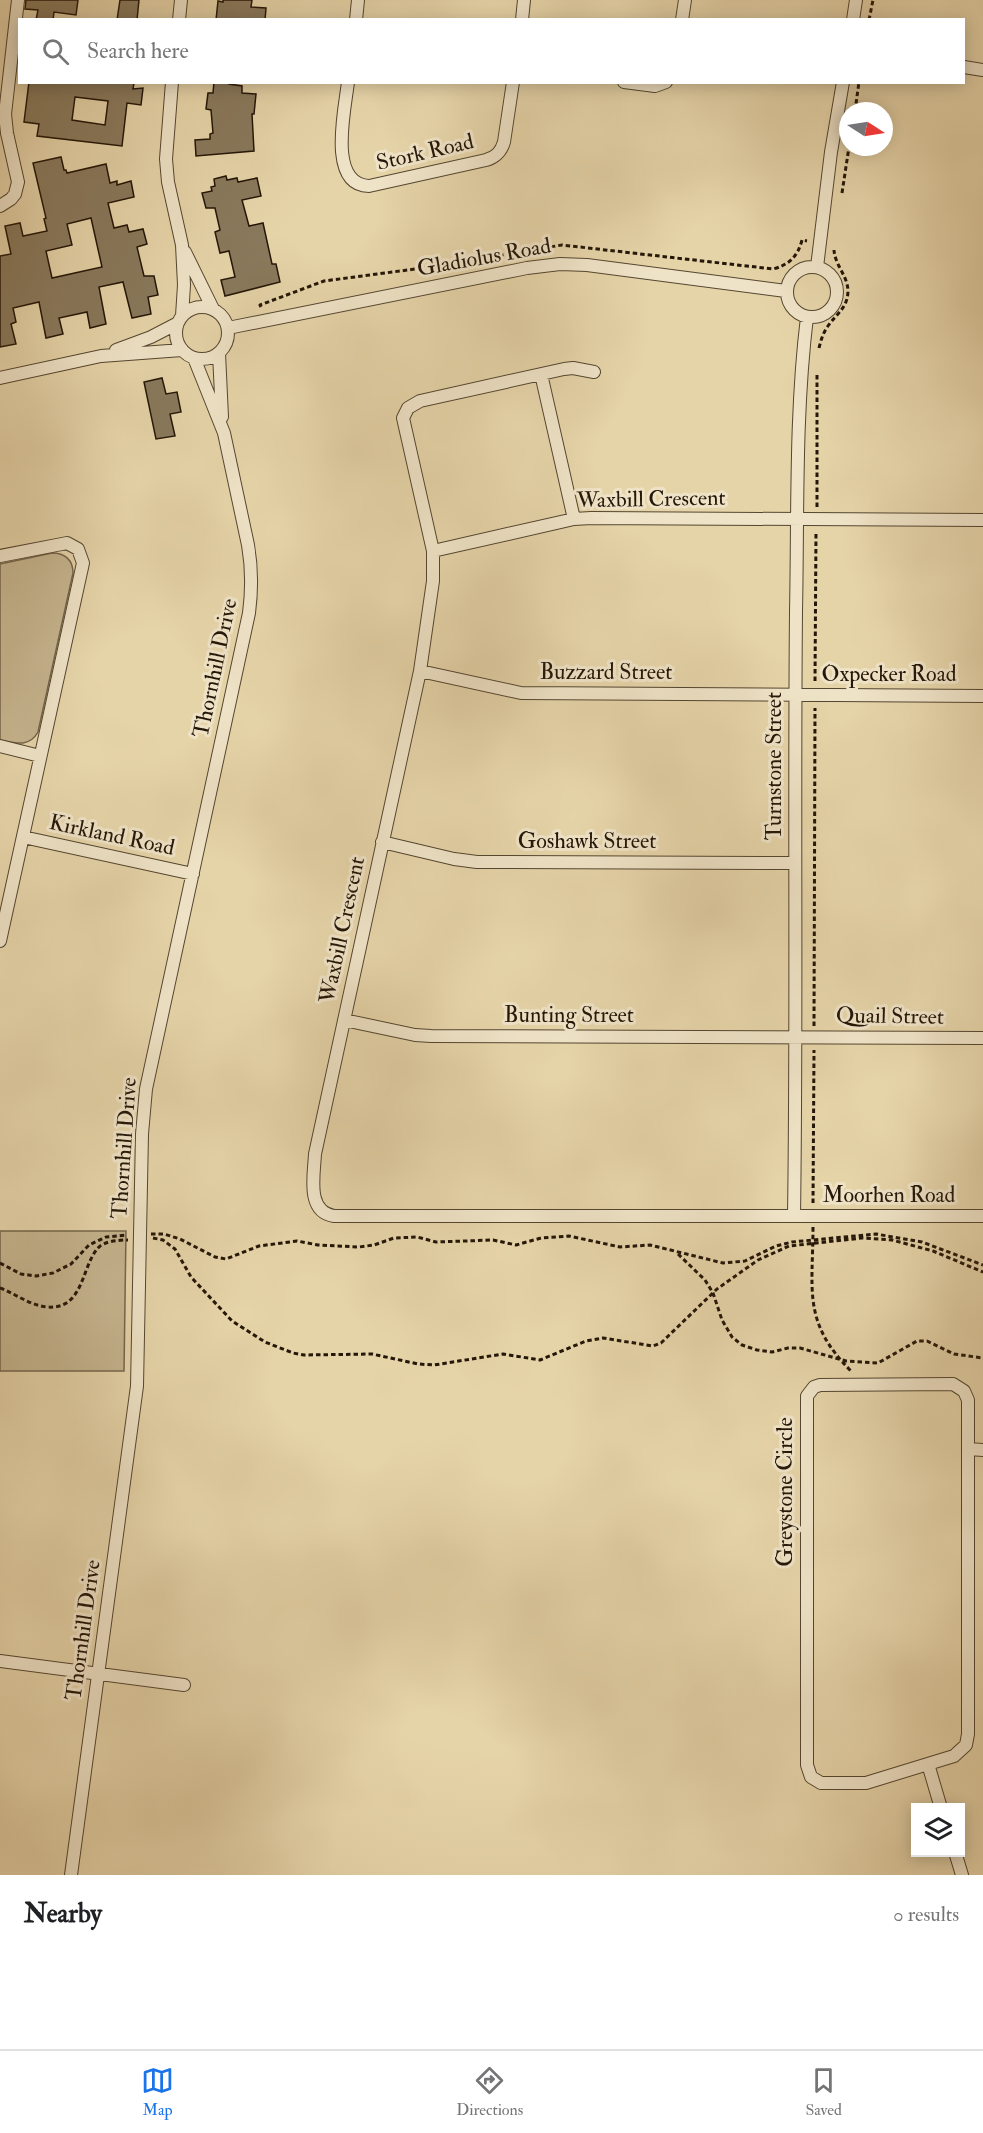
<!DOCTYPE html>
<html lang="en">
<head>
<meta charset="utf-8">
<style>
	body { margin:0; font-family:"IM FELL Double Pica",serif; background:#f2f2f2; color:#202124 }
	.controls { position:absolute; right:18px; bottom:18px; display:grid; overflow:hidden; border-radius:0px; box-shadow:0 3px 15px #0003 }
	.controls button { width:54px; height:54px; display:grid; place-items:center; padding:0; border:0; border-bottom:2px solid #e0e0e0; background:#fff; color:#202124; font:30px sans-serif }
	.compass { position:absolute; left:839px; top:102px; width:54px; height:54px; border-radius:50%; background:#fff; box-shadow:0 3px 15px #0003; rotate:102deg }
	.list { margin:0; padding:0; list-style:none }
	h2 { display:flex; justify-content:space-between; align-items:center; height:78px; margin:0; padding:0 24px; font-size:26px }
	h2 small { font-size:20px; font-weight:400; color:#757577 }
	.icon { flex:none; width:33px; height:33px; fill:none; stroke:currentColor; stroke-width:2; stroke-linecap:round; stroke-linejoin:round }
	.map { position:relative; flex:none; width:983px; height:1875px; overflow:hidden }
	.search { position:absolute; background:#fff; box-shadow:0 3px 15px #0003; left:18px; right:18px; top:18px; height:66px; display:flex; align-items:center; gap:15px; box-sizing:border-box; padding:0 21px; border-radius:0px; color:#757577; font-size:22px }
	.sheet { height:174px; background:#fff }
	nav { display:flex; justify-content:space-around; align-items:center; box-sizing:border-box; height:84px; border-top:2px solid #e0e0e0; background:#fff; font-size:16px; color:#757577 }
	nav a { display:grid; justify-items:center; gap:3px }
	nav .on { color:#1a73e8 }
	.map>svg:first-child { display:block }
</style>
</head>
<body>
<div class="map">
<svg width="983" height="1875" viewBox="0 0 983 1875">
	<rect width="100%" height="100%" fill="#e6d4a9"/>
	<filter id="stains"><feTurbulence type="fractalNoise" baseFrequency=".00333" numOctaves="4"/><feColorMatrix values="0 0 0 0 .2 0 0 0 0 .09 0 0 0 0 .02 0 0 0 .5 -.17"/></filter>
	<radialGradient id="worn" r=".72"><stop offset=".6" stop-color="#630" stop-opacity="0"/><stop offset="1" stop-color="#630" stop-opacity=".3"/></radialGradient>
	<path fill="#c5b48e" stroke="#74654b" stroke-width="1.5" d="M52,553C65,553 73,560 73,573L38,732C29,748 15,743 0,740V564Z
		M0,1231H126L124,1371H0Z"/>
	<path fill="#89795c" stroke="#241608" stroke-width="1.5" fill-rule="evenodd" d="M26,0H78L76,15L54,12L53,20H36L38,10L25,9Z
		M120,0H139L137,20H117Z
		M223,0H252L251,7L266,8L265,20H216L218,1L223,2Z
		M29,82H127L134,83L133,89L143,88L141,105L127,103L122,146L37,136L39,124L24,122ZM75,97L108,101L105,125L72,120Z
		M214,82H229V84L242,86V93L256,94L254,114H252L254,151L196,156L195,140L210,139V134L213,133L211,110L206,109L208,93H213Z
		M61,157L64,170H66L67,173L106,164L110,183L117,181V185L131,181L134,197L108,203L114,228L127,225L129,232L143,229L147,244L137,247L144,276H154L158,295L148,297L151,314L132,318L123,282L99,287L106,324L90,328L87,312L59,318L63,334L46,338L39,302L13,308L16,322L11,324L16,344L0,347V256L11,254L5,226L20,223L23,236L47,231L44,219L46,218L33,163ZM91,218L102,267L52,278L46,251L72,245L67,224Z
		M226,176L227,180L237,178L238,182L257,178L261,196L242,200L249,226L263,223L272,264H276L280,282L225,296L221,280L235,277L229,251L220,253L215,232L220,230L215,208H206L202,193L212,191L211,187L215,186L214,179Z
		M162,378L166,394L177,392L181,412L170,414L175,436L156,439L144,382Z"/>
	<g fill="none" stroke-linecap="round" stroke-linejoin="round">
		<defs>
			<path id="street" d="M179,20L181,0
				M356,20L358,0
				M522,20L524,0
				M682,20L685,0
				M853,20L856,0
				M964,67L983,70
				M172,82L166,159L168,182L182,245L184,285L182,316
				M348,82C345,109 327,185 369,186L486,160C496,157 501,152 504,142L513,82
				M624,82L655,86L666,82
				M0,206L11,199L15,194L18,182L7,133L5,114L18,0
				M185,252L213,309
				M787 292a25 25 0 1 1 50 0a25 25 0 1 1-50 0Z
				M817,267L831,152L843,82
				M176 333a26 26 0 1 1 52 0a26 26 0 1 1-52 0Z
				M228,328L527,268L560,264L587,265L786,291
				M116,350L151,337L178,323
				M219,353L222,417
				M594,372L573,368L564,369L420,401L408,408L403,418L433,551V581L420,671L315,1154C314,1175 306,1212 334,1216H983
				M541,374L574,519
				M0,378L101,356L182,350
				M433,551L574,519L591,518L983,520
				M0,556L67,543L78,549L83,563L0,941
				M420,671L521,693L983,696
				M0,746L40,756
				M23,837L193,874
				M382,842L454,859L477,862L795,863
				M344,1020L415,1035L431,1036L983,1038
				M794,1216C797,1014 794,813 796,612C798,513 795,415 807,317
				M953,1384L964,1391L968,1400V1734L966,1745L954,1756L866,1783H821L811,1777L807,1765V1396L814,1387L820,1385Z
				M969,1449L983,1450
				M0,1661L184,1685
				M928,1764L941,1808
				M955,1852L962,1875
				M71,1875L137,1386L142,1134L146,1089L249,613C252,590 252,568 248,545L224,433L194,358"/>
		</defs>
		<use href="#street" stroke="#544630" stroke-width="14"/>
		<path stroke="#241608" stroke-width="3" stroke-dasharray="4.5 3" stroke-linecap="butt" d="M869,20L873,0
			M855,111L859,82
			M842,193L849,147
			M261,307L260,305L324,281L423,268L562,245L773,269C789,265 798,256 802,240L807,241
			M819,348C821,340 823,333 828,326C837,313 848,308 848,290C847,275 835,265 834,250
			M817,507V375
			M815,681L816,531
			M814,1026L815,708
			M813,1203L814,1050
			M813,1227C813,1290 802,1322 851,1371
			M151,1234H164L180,1239L215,1257L226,1259L259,1246L297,1241L318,1245L359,1247L374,1245L394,1238L417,1237L436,1242L493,1240L516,1245L541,1238L569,1236L620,1247L650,1245L723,1263L745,1261L776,1246L792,1242L876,1234L922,1242L983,1265
			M153,1238L163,1240L175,1249L191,1277L232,1321L265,1342L293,1353L304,1355L372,1354L418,1364L434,1365L503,1354L540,1360L586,1341L603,1338L653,1346L661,1343L717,1289L758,1260L789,1246L862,1238L892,1240L933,1251L983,1272
			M678,1254L705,1280L713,1293L722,1320L732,1337L742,1345L757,1350L772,1352L788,1348H800L846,1361L878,1363L917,1341H927L954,1354L983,1358
			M0,1263L21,1274L36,1276L53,1273L71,1264L89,1245L106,1237L127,1235
			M0,1288C16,1294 29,1305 47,1307C84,1310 81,1267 98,1248C104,1241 119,1240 128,1240"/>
		<use href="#street" stroke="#efe3c7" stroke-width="12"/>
	</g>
	<g text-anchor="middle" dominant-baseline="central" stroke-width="6" stroke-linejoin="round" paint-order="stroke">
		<g font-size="22" fill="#241608" stroke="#efe3c7">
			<text transform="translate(425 152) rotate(-13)">Stork Road</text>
			<text transform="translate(484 257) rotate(-10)">Gladiolus Road</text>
			<text transform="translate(651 499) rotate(-1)">Waxbill Crescent</text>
			<text transform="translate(215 668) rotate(-78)">Thornhill Drive</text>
			<text x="606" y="672">Buzzard Street</text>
			<text x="889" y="674">Oxpecker Road</text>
			<text transform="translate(774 766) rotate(-90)">Turnstone Street</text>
			<text transform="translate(112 835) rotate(12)">Kirkland Road</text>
			<text x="587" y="841">Goshawk Street</text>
			<text transform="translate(342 930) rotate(-78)">Waxbill Crescent</text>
			<text x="569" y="1015">Bunting Street</text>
			<text transform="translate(890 1016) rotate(1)">Quail Street</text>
			<text transform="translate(124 1148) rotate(-86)">Thornhill Drive</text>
			<text x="889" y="1195">Moorhen Road</text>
			<text transform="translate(785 1492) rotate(-90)">Greystone Circle</text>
			<text transform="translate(83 1630) rotate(-82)">Thornhill Drive</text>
		</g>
	</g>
	<rect width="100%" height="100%" filter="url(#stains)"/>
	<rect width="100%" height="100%" fill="url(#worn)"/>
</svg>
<div class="controls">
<button><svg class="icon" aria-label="layers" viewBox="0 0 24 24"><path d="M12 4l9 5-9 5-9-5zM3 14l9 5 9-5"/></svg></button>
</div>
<svg class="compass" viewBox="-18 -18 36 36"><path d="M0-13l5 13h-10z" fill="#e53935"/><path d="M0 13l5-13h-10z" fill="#757577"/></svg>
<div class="search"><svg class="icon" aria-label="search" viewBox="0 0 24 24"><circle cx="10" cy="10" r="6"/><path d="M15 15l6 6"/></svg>Search here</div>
</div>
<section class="sheet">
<h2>Nearby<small>0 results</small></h2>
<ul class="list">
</ul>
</section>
<nav>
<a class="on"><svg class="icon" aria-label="map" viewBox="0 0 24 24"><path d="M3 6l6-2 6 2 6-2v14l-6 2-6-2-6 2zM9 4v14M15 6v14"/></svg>Map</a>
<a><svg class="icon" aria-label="directions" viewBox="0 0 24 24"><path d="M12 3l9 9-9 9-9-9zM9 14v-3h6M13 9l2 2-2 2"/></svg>Directions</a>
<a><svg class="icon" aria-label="saved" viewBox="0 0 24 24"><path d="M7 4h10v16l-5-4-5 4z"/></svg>Saved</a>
</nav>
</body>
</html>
